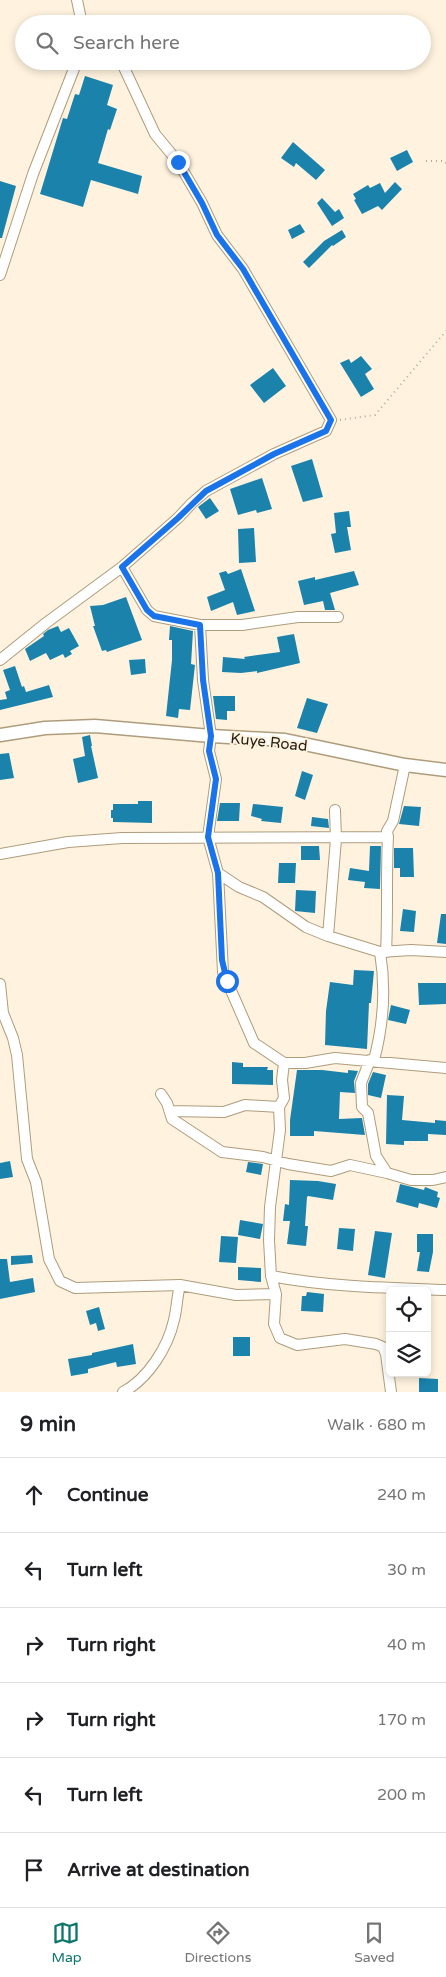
<!DOCTYPE html>
<html lang="en">
<head>
<meta charset="utf-8">
<style>
	body { margin:0; font-family:"Varela Round",sans-serif; background:#f6f6f6; color:#202124 }
	.controls { position:absolute; right:15px; bottom:15px; display:grid; overflow:hidden; border-radius:8px; box-shadow:0 2px 8px #0003 }
	.controls button { width:45px; height:45px; display:grid; place-items:center; padding:0; border:0; border-bottom:1px solid #e0e0e0; background:#fff; color:#202124; font:25px sans-serif }
	.stop { position:absolute; width:15px; height:15px; margin:-11px; border:4px solid #1a73e8; border-radius:50%; background:#fff }
	.stop.end { background:#1a73e8; border-color:#fff; box-shadow:0 1px 5px #0008 }
	.list { margin:0; padding:0; list-style:none }
	h2 { display:flex; justify-content:space-between; align-items:center; height:65px; margin:0; padding:0 20px; font-size:21px }
	h2 small { font-size:16px; font-weight:400; color:#757577 }
	.list li { display:grid; grid-template-columns:32px 1fr auto; gap:15px; align-items:center; box-sizing:border-box; height:75px; padding:0 20px; border-top:1px solid #e0e0e0 }
	.list b { display:block; font-size:19px; white-space:nowrap }
	.list em { font-size:16px; font-style:normal; color:#757577 }
	.icon { flex:none; width:28px; height:28px; fill:none; stroke:currentColor; stroke-width:2; stroke-linecap:round; stroke-linejoin:round }
	.map { position:relative; flex:none; width:446px; height:1392px; overflow:hidden }
	.search { position:absolute; background:#fff; box-shadow:0 2px 8px #0003; left:15px; right:15px; top:15px; height:55px; display:flex; align-items:center; gap:12px; box-sizing:border-box; padding:0 18px; border-radius:28px; color:#757577; font-size:19px }
	.sheet { height:515px; background:#fff }
	nav { display:flex; justify-content:space-around; align-items:center; box-sizing:border-box; height:70px; border-top:1px solid #e0e0e0; background:#fff; font-size:14px; color:#757577 }
	nav a { display:grid; justify-items:center; gap:2px }
	nav .on { color:#0f766e }
	.map>svg:first-child { display:block }
</style>
</head>
<body>
<div class="map">
<svg width="446" height="1392" viewBox="0 0 446 1392">
	<rect width="100%" height="100%" fill="#fff3df"/>
	<path fill="#1a82ab" d="M85,76L113,85L107,105L117,109L110,130L108,129L98,163L142,176L138,194L91,180L83,207L40,194L63,118L67,119L75,94L79,95Z
		M293,142L325,170L316,180L296,163L294,167L281,158Z
		M407,150L413,162L397,171L390,158Z
		M0,181L16,186L2,238H0Z
		M395,182L402,189L382,210L378,206L362,214L354,200L356,199L353,194L368,185L370,188L380,183L385,193Z
		M322,198L335,212L339,209L344,218L332,226L317,203Z
		M300,224L305,232L292,239L288,230Z
		M342,230L346,237L333,246L332,245L309,268L303,262L324,241Z
		M361,356L372,369L365,374L374,389L361,397L340,363L349,359L351,363Z
		M273,368L286,386L264,403L250,385Z
		M312,459L323,497L303,502L291,466Z
		M262,478L272,509L257,513L256,510L238,515L230,489Z
		M210,498L219,511L206,519L198,507Z
		M349,511L351,527H347L351,550L335,553L331,534L336,533L334,513Z
		M254,528L256,562L239,563L238,529Z
		M241,569L255,611L237,615L233,602L211,611L207,597L225,590L219,573L226,571L228,574Z
		M354,571L359,585L330,593L335,610H325L323,601L304,605L298,581L315,577V580Z
		M126,597L142,640L107,652L106,650L102,651L93,626H95L90,606L103,605Z
		M58,626L61,632L69,628L79,646L70,651L72,654L65,658L63,654L50,660L46,653L30,661L25,649L44,636L43,634L48,630Z
		M170,626L193,631L191,664L195,665L190,710L179,709L178,718L166,716L172,660V640H169Z
		M294,634L300,663L257,673V671L241,673L222,672L223,657L245,659L244,657L280,652L277,637Z
		M145,659L146,673L131,675L129,660Z
		M15,666L22,687L24,686L26,692L49,685L53,697L0,710V700L7,699L5,692L10,690L3,670Z
		M213,696H235V711H227V720L216,719Z
		M307,698L328,704L317,733L297,728Z
		M90,735L92,746H91L98,778L78,783L73,759L85,756L82,737Z
		M9,753L14,778L0,780V754Z
		M302,771L313,775L305,800L295,796Z
		M138,801H152V823L113,822V818H111V810H113V804H138Z
		M220,803H240L239,821H217Z
		M253,804L283,807L281,823L261,821L262,819L251,816Z
		M404,806L421,807L419,826L399,824Z
		M312,817L328,819L329,828L311,826Z
		M301,846H319L320,860H301Z
		M370,846H381L380,889L364,888L365,882L348,880L350,868L369,871Z
		M394,848H413L414,877H400V868H394Z
		M279,863H296L295,883H278Z
		M296,890L316,891L315,913L295,911Z
		M403,909L416,911L414,932L400,931Z
		M441,914H446V944L437,943Z
		M354,970L374,971L371,1003H369L367,1049L325,1045L326,1011L330,982L353,985Z
		M418,983H446V1004L419,1005Z
		M391,1005L410,1010L406,1024L388,1020Z
		M232,1062L243,1063V1067H268L267,1070H273V1085L232,1084Z
		M297,1070H322L348,1073V1070L358,1071L354,1081L355,1093L340,1092L339,1119L362,1118L365,1135L314,1131V1136H290V1120Z
		M373,1072L386,1075L381,1098L368,1095V1084Z
		M387,1095L404,1096L402,1120L435,1123V1120L446,1121V1135L428,1134V1141H404V1145L386,1144Z
		M10,1161L13,1177L0,1179V1163Z
		M248,1162L263,1164L261,1175L246,1172Z
		M290,1180L318,1181L336,1184L333,1200L308,1196L307,1197L305,1226H308L306,1246L287,1244L290,1221H283L285,1204L289,1205Z
		M400,1184L424,1190L425,1187L438,1192L437,1197L440,1198L437,1208L419,1203L418,1208L396,1202Z
		M240,1220L263,1224L260,1239L238,1235Z
		M339,1228L355,1229L353,1251L337,1249Z
		M375,1231L392,1233L385,1278L368,1275Z
		M417,1234H433V1252L429,1272L417,1271L420,1252H417Z
		M221,1236L238,1237L236,1263L219,1262Z
		M32,1255L33,1263L11,1265V1256Z
		M0,1259H7L10,1282L33,1278L35,1292L0,1299Z
		M238,1267L261,1268V1282L238,1280Z
		M307,1292L324,1294L323,1312L301,1311L302,1296H306Z
		M99,1307L105,1329L98,1331L96,1323L90,1325L86,1311Z
		M233,1337H250V1356H233Z
		M133,1344L136,1364L117,1367L116,1362L88,1369V1373L71,1376L68,1359L92,1355V1353Z
		M419,1378L438,1379V1392H419Z"/>
	<g fill="none" stroke-linecap="round" stroke-linejoin="round">
		<defs>
			<path id="minor" d="M77,0L82,24
				M0,275L33,174L77,61
				M122,567L147,610L154,616L200,625H242L298,617H338
				M0,660L46,623L122,567L178,518L192,503L206,491L274,454L326,431L331,420L243,269L217,235L202,203L178,162L155,134L121,61
				M0,854L68,842L122,838L388,837L387,831L393,821L405,765
				M218,873L239,887L263,897L306,927L328,936L380,952L411,950L446,952
				M328,936L336,839L335,810
				M386,952C388,914 386,876 388,837
				M0,984L3,1013L13,1038L17,1055L27,1159L36,1182L49,1259L60,1281L75,1288L180,1285L236,1295L276,1294L271,1276L269,1240L270,1207L280,1130L279,1107L284,1098L282,1080L284,1063L254,1043L223,972L218,873L208,837L216,779L209,751L211,736L203,680L200,625
				M370,1060L361,1083L362,1107L368,1113L376,1156L387,1173L411,1180H433L446,1177
				M374,1060C383,1026 386,988 380,952
				M284,1063H305L335,1058L446,1068
				M161,1094L167,1103L172,1119L222,1152L263,1157L288,1164L331,1171L350,1165L387,1173
				M170,1111L224,1112L245,1105L279,1107
				M271,1276C329,1287 387,1288 446,1290
				M276,1294L274,1324L280,1338L297,1345L345,1339L376,1344L383,1347L386,1354L391,1392
				M123,1392C148,1379 168,1347 174,1320C177,1308 177,1296 180,1285"/>
			<path id="tertiary" d="M0,735L45,728L95,726L211,736L285,740L405,765L446,770"/>
		</defs>
		<use href="#minor" stroke="#ae9c7c" stroke-width="12"/>
		<use href="#tertiary" stroke="#ae9c7c" stroke-width="15"/>
		<path stroke="#b5ab9a" stroke-width="2" stroke-dasharray="1 4" stroke-linecap="butt" d="M426,161H444L446,163
			M340,420L375,415L446,331"/>
		<use href="#minor" stroke="#fff" stroke-width="10"/>
		<use href="#tertiary" stroke="#fff" stroke-width="12"/>
	</g>
	<g fill="none" stroke-linecap="round" stroke-linejoin="round">
		<path stroke="#1a73e8" stroke-width="6" d="M178,162L202,203L217,235L243,269L331,420L326,431L274,454L206,491L178,518L122,567L147,610L154,616L200,625L203,680L211,736L209,751L216,779L208,837L218,873L222,960L227,981"/>
	</g>
	<g text-anchor="middle" dominant-baseline="central" stroke-width="4" stroke-linejoin="round" paint-order="stroke">
		<g font-size="15" fill="#231c10" stroke="#fff3df">
			<text transform="translate(269 742) rotate(6)">Kuye Road</text>
		</g>
	</g>
</svg>
<div class="controls">
<button><svg class="icon" aria-label="locate" viewBox="0 0 24 24"><circle cx="12" cy="12" r="6"/><path d="M12 2v4M12 18v4M2 12h4M18 12h4"/></svg></button>
<button><svg class="icon" aria-label="layers" viewBox="0 0 24 24"><path d="M12 4l9 5-9 5-9-5zM3 14l9 5 9-5"/></svg></button>
</div>
<div class="stop" style="left:227px;top:981px"></div>
<div class="stop end" style="left:178px;top:162px"></div>
<div class="search"><svg class="icon" aria-label="search" viewBox="0 0 24 24"><circle cx="10" cy="10" r="6"/><path d="M15 15l6 6"/></svg>Search here</div>
</div>
<section class="sheet">
<h2>9 min<small>Walk · 680 m</small></h2>
<ul class="list">
<li><svg class="icon" aria-label="ahead" viewBox="0 0 24 24"><path d="M12 20V5M6 11l6-6 6 6"/></svg><div><b>Continue</b></div><em>240 m</em></li>
<li><svg class="icon" aria-label="left" viewBox="0 0 24 24"><path d="M17 20v-9H6M10 6l-5 5 5 5"/></svg><div><b>Turn left</b></div><em>30 m</em></li>
<li><svg class="icon" aria-label="right" viewBox="0 0 24 24"><path d="M7 20v-9h11M14 6l5 5-5 5"/></svg><div><b>Turn right</b></div><em>40 m</em></li>
<li><svg class="icon" aria-label="right" viewBox="0 0 24 24"><path d="M7 20v-9h11M14 6l5 5-5 5"/></svg><div><b>Turn right</b></div><em>170 m</em></li>
<li><svg class="icon" aria-label="left" viewBox="0 0 24 24"><path d="M17 20v-9H6M10 6l-5 5 5 5"/></svg><div><b>Turn left</b></div><em>200 m</em></li>
<li><svg class="icon" aria-label="arrive" viewBox="0 0 24 24"><path d="M6 21V4h12l-3 4 3 4H6"/></svg><div><b>Arrive at destination</b></div></li>
</ul>
</section>
<nav>
<a class="on"><svg class="icon" aria-label="map" viewBox="0 0 24 24"><path d="M3 6l6-2 6 2 6-2v14l-6 2-6-2-6 2zM9 4v14M15 6v14"/></svg>Map</a>
<a><svg class="icon" aria-label="directions" viewBox="0 0 24 24"><path d="M12 3l9 9-9 9-9-9zM9 14v-3h6M13 9l2 2-2 2"/></svg>Directions</a>
<a><svg class="icon" aria-label="saved" viewBox="0 0 24 24"><path d="M7 4h10v16l-5-4-5 4z"/></svg>Saved</a>
</nav>
</body>
</html>
